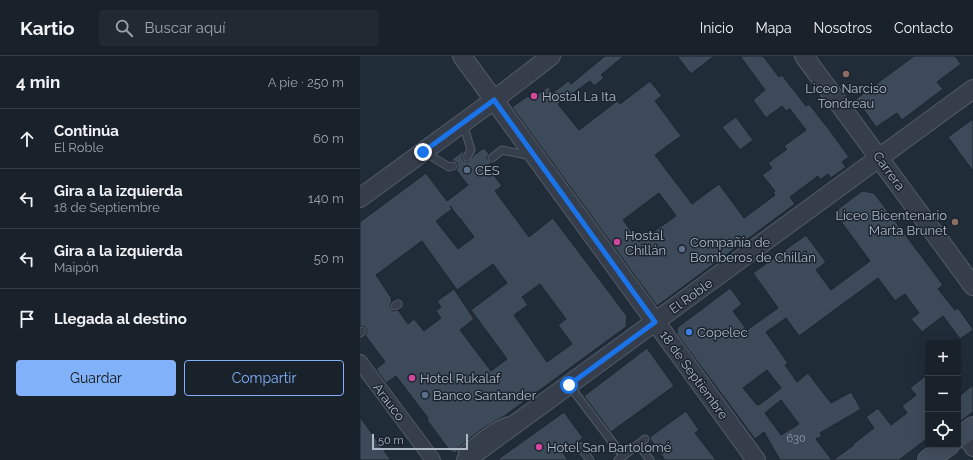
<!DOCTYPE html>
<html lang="es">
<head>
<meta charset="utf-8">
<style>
	body { margin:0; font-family:Raleway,sans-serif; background:#222933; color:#f1f3f6 }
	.controls { position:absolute; right:12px; bottom:12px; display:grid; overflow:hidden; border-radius:4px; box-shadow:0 4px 16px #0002 }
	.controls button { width:36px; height:36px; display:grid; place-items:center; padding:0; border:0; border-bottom:1px solid #373e47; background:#19212b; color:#f1f3f6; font:20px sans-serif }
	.scale { position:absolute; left:12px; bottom:10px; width:96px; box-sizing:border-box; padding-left:4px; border:2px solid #afb8c6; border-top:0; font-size:11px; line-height:14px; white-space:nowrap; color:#afb8c6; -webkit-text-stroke:3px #1a232e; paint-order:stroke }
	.stop { position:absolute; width:12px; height:12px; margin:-9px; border:3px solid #1a73e8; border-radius:50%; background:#fff }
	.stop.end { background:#1a73e8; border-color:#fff; box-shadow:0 1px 4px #0008 }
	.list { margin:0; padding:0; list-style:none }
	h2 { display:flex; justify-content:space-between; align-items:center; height:52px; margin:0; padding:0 16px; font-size:17px }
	h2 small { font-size:13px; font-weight:400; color:#9fa3a9 }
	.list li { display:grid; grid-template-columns:26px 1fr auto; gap:12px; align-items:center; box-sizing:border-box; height:60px; padding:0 16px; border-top:1px solid #373e47 }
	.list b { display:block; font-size:15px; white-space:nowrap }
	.list p { margin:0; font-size:13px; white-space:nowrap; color:#9fa3a9 }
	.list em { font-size:13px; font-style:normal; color:#9fa3a9 }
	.actions { display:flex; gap:8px; padding:12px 16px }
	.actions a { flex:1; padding:9px 0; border:1px solid #81b2f9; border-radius:4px; text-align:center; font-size:14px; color:#81b2f9 }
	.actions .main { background:#81b2f9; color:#111 }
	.icon { flex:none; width:22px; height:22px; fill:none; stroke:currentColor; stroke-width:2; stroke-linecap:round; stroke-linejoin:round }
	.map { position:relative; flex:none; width:613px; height:404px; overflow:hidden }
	header { display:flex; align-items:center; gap:24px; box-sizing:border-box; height:56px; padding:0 20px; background:#19212b; border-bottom:1px solid #373e47 }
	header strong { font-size:19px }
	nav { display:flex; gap:22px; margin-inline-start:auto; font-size:14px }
	.search { width:280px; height:36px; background:#222933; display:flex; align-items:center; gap:10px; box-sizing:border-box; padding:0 14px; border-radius:4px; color:#9fa3a9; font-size:15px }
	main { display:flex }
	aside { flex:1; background:#19212b }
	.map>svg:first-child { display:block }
</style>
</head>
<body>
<header>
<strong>Kartio</strong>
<div class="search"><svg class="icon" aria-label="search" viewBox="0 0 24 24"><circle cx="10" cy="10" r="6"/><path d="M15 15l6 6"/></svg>Buscar aquí</div>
<nav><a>Inicio</a><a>Mapa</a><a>Nosotros</a><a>Contacto</a></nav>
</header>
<main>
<aside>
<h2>4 min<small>A pie · 250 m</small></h2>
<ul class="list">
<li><svg class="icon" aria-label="ahead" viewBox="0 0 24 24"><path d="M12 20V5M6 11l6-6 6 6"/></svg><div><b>Continúa</b><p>El Roble</p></div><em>60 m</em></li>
<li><svg class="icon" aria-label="left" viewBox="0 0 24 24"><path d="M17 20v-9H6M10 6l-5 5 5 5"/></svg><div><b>Gira a la izquierda</b><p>18 de Septiembre</p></div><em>140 m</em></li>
<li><svg class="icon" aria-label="left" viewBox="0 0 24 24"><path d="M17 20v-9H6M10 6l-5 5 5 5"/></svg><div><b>Gira a la izquierda</b><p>Maipón</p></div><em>50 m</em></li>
<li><svg class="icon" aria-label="arrive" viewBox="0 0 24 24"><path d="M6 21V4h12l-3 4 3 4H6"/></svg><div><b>Llegada al destino</b></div></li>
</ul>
<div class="actions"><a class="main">Guardar</a><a>Compartir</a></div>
</aside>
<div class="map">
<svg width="613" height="404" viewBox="0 0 613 404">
	<rect width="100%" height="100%" fill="#212c39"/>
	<path fill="#3d4a59" stroke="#1c2530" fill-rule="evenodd" d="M245,0H264L241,19L244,22L234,30L230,25L198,48L219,74L257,45L260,48L290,25L302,40L295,45L321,80L295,99L332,148L359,128L384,162L415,139L413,137L415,135L402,119L412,112L408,107L427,93L424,90L446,74L430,53L426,55L422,50L406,62L393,44L405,34L380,0H403L419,21L422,19L446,50L449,48L467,71L489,101L482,106L486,111L471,122L468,118L460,124L458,120L430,141L435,148L297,250L152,51L168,40L171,43L188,31L193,37L208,25L211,28ZM299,137L316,160L279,186L263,164Z
		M317,0H354L331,18Z
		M554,0H595L601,8L577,26L583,33L542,64L537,57L516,71L496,43Z
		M376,61L393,84L380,94L362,71Z
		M613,63V115L588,81Z
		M124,92L129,98L127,101V103L131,107L127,110L142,130L135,135L169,181L193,162L267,260L266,271L143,361L135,365L122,373L99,391L97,395L95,397L90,395L67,364L68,362L36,320L26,327L16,313L25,306L5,279L7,276L6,272L3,270L0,271V166L66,117L87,145L108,129L96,114L98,111L97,107L94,105H90L103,95L104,96L102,101L103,104L107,106L109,105L114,99ZM90,150L99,162H100L114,181L98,193L76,165L92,153ZM62,185L97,234L133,208L147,227L111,254L147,303L131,315L100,274L114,263L94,233L77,245L81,251L76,255L81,262L64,275L54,263L48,268L38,254L33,255L31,252L30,248L32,246L31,244L32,243L16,219ZM180,228L206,263L198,269L212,288L187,306L154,259L168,249L162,241Z
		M502,135L514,137L583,229L578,233L595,254L598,252L613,273V274L600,283L583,260L562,276L551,263L559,257L545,238L535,245L518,222L439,280L426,262L406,276L428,307L425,309L437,326L448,317L471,347L491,336L501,353L460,377L462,380L456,383L472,404H420L404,376L395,383L317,278L318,271L370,232L382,248L373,255L387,274L418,252L393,217L446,179L466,206L456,214L471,234L510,205L474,156ZM407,314L421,332L399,349L398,348L397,349L383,332ZM421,344L439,368L421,379L405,357Z
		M287,292L314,330L251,376L224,340Z
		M568,318V382L539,404H473L494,389L493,388L514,372L506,361L518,352L531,369L547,357L542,350L556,339L550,332Z
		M613,329V356L598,367V341Z
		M326,355L339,374L335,377L356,404H305L290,383V381Z
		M204,356L223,382L203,397L208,404H137Z
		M0,361L25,396L31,404H0Z"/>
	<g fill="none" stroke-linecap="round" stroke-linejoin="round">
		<defs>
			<path id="service" d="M103,67L111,94L107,101
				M64,96L89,111L93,110
				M132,102L142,94L171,100
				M35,250L38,248
				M0,277L2,275
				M209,329L263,400
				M278,388L290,404
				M220,391L230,404
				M102,395C117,384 133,368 151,364
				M258,404L285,383"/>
			<path id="minor" d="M0,306L73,404
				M603,379L613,393"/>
			<path id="tertiary" d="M102,0L396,404
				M444,0L613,230
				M0,142L134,44L191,0
				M106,404L613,33"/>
			<path id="secondary" d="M598,382L613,371
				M568,404L589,389"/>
		</defs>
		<use href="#service" stroke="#525b67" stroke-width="9"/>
		<use href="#minor" stroke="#525b67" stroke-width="16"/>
		<use href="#tertiary" stroke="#525b67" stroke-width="20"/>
		<use href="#secondary" stroke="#525b67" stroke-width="22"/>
		<use href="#service" stroke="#353e4a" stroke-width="7"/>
		<use href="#minor" stroke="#353e4a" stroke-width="14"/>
		<use href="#tertiary" stroke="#353e4a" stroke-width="18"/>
		<use href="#secondary" stroke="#424d5d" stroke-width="20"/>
	</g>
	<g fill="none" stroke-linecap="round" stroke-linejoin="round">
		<path stroke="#1a73e8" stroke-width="5" d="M63,96L134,44L295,266L209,329"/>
	</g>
	<g fill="#8d6e63" stroke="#1a232e" stroke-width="1.5">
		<circle cx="486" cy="18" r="4"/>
		<circle cx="595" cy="166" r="4"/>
	</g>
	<g fill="#d1479c" stroke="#1a232e" stroke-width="1.5">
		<circle cx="174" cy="40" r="4"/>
		<circle cx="257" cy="186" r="4"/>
		<circle cx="52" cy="322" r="4"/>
		<circle cx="179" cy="391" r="4"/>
	</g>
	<g fill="#5c6f8a" stroke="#1a232e" stroke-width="1.5">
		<circle cx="107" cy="114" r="4"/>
		<circle cx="322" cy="193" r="4"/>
		<circle cx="65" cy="339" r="4"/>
	</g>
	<circle fill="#3f7fe0" stroke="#1a232e" stroke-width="1.5" cx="329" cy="276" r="4"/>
	<g text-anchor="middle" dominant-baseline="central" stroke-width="3" stroke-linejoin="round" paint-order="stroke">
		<g font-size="11" fill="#929cab">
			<text x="436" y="382">630</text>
		</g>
		<g font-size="13" fill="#afb8c6" stroke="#1a232e" text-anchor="start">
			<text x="486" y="32" text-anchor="middle">Liceo Narciso<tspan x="486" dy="15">Tondreau</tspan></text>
			<text x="182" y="40">Hostal La Ita</text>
			<text x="115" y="114">CES</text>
			<text x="587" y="159" text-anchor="end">Liceo Bicentenario<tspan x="587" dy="15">Marta Brunet</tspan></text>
			<text x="265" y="179">Hostal<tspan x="265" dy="15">Chillán</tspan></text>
			<text x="330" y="186">Compañía de<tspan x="330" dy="15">Bomberos de Chillán</tspan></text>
			<text x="337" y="276">Copelec</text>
			<text x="60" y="322">Hotel Rukalaf</text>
			<text x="73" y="339">Banco Santander</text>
			<text x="187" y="391">Hotel San Bartolomé</text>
		</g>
		<g font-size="13" fill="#afb8c6" stroke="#1a232e">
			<text transform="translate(529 115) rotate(54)">Carrera</text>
			<text transform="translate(331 240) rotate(-36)">El Roble</text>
			<text transform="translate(334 319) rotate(54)">18 de Septiembre</text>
			<text transform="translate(29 346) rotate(53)">Arauco</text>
		</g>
	</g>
</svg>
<div class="controls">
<button>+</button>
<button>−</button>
<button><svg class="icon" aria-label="locate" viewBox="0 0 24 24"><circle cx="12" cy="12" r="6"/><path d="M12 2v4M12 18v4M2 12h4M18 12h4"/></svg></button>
</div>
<div class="scale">50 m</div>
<div class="stop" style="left:209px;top:329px"></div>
<div class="stop end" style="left:63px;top:96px"></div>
</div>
</main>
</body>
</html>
